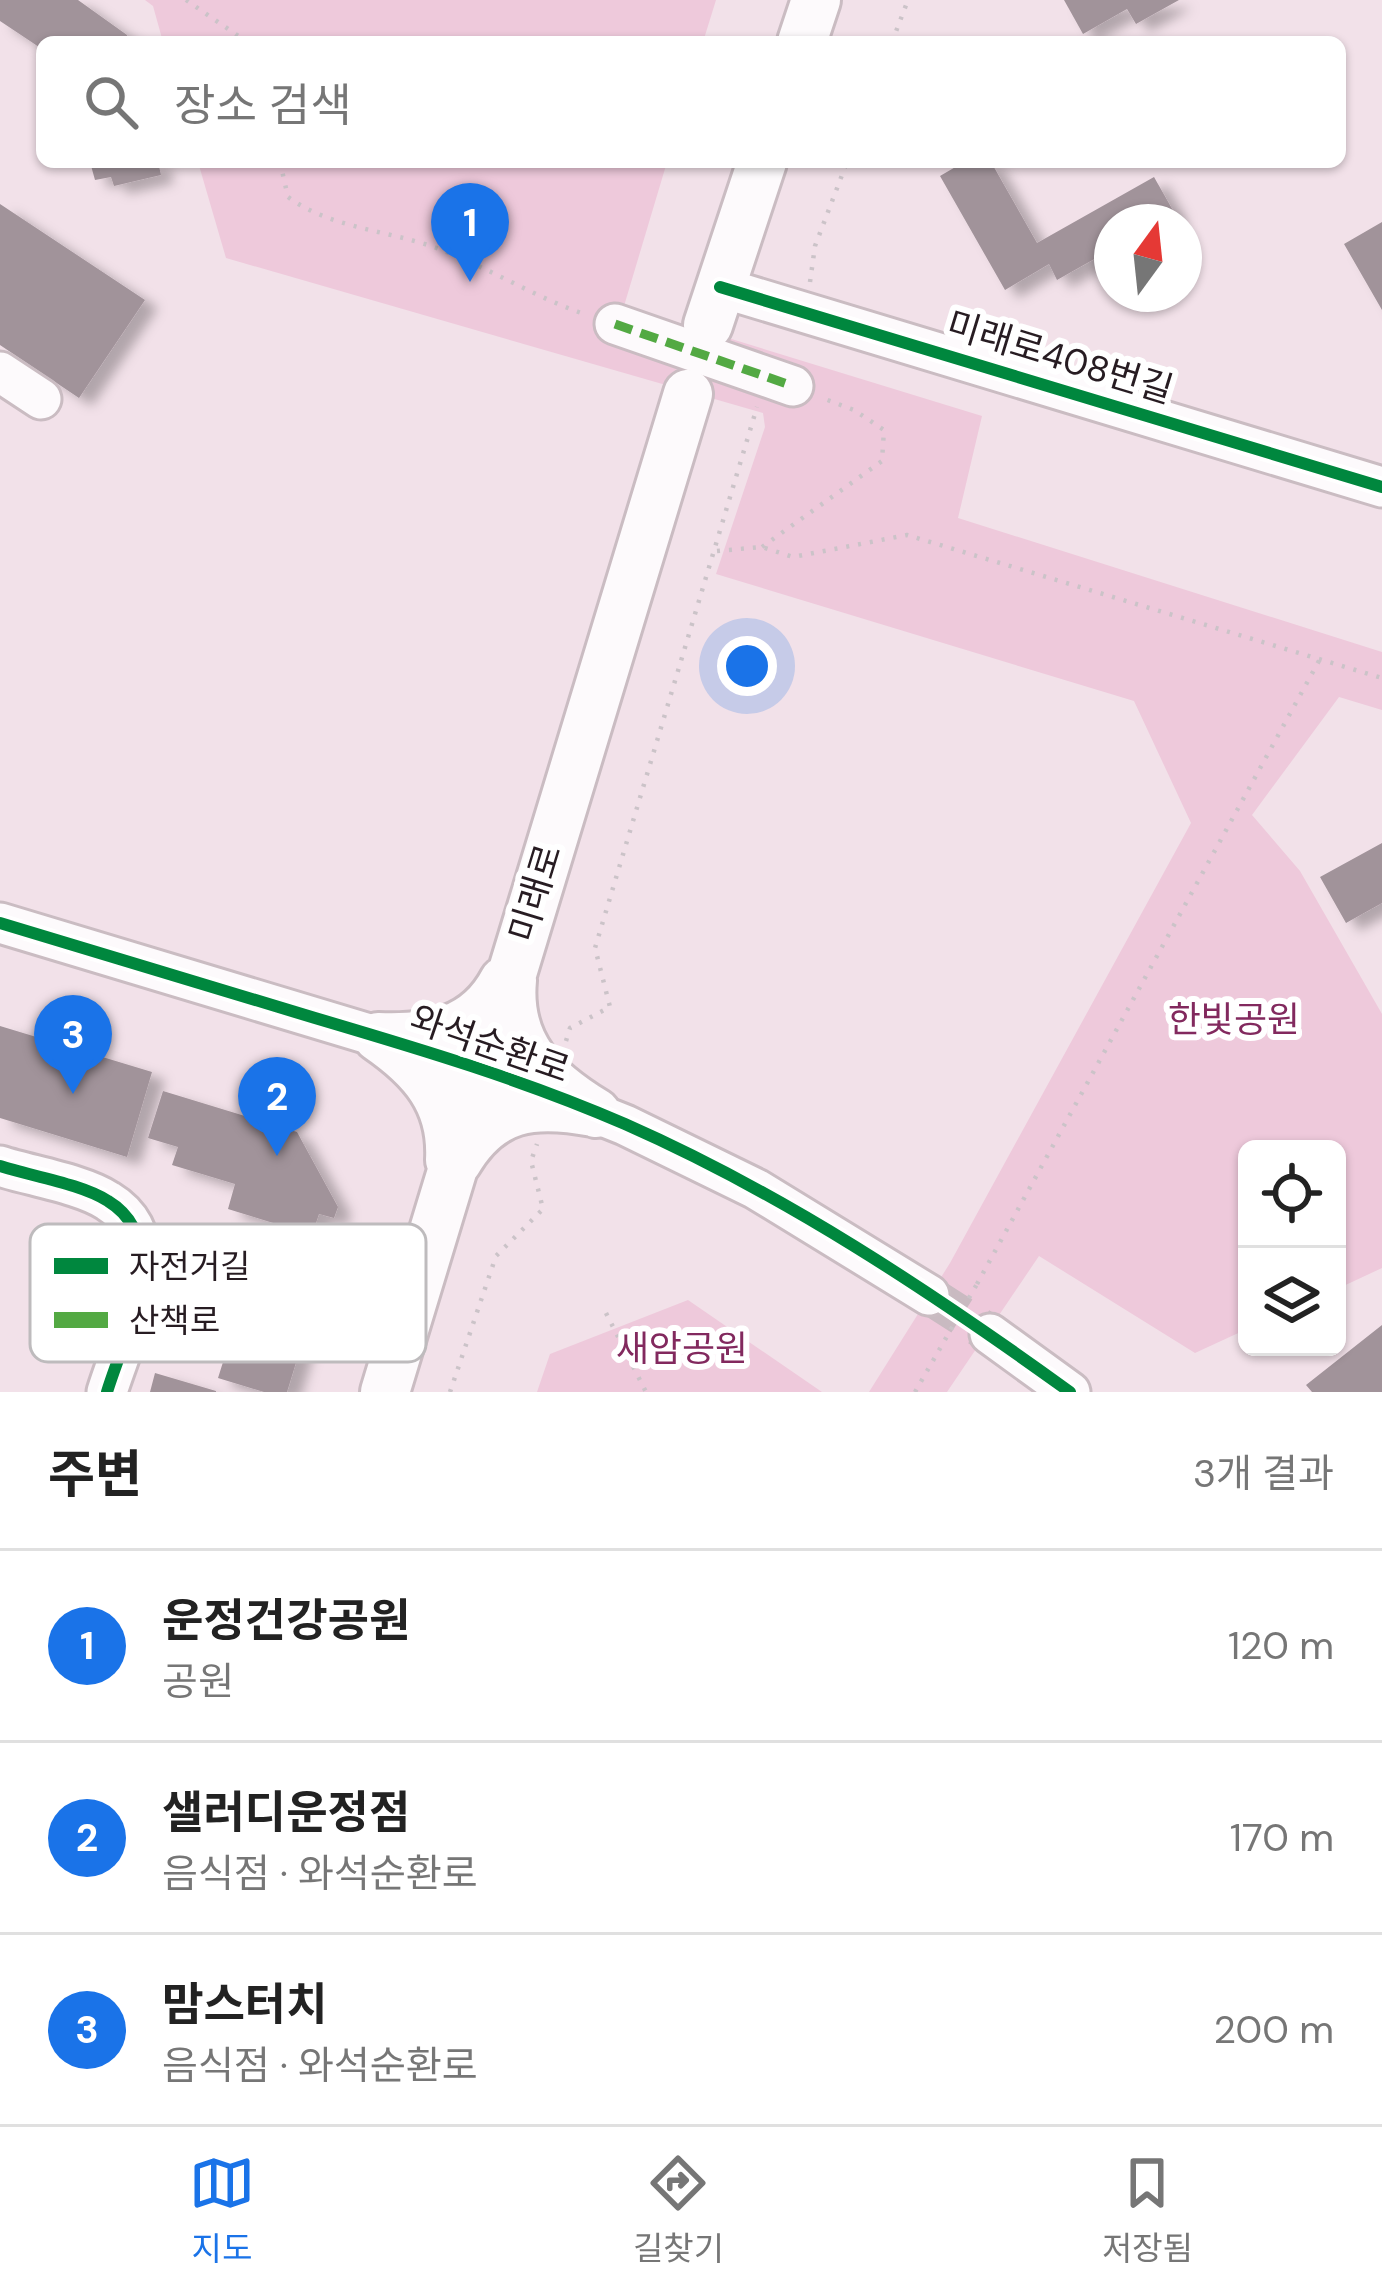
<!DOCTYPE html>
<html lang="ko">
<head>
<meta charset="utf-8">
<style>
	body { margin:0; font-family:"DM Sans","Noto Sans KR",sans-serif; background:#f2f2f2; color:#222 }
	.controls { position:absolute; right:36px; bottom:36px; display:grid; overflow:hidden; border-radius:18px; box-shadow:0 3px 9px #0004 }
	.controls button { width:108px; height:108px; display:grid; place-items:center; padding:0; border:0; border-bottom:3px solid #e0e0e0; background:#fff; color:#222; font:60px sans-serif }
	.compass { position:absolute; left:1094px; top:204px; width:108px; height:108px; border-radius:50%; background:#fff; box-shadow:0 3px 9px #0004; rotate:15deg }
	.you { position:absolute; left:747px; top:666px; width:42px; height:42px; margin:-30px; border:9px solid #fff; border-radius:50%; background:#1a73e8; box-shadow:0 0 0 18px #1a73e833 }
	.badge { display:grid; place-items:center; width:78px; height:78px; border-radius:50%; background:#1a73e8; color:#fff; font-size:39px; font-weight:700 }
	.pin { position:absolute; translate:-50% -99px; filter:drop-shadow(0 3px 6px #0008) }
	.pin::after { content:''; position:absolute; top:63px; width:42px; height:36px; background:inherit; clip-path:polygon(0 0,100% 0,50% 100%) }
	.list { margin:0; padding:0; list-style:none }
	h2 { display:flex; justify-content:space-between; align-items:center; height:156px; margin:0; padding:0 48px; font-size:51px }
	h2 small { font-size:39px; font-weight:400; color:#767676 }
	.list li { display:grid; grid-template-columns:78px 1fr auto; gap:36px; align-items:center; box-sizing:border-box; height:192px; padding:0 48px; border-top:3px solid #e0e0e0 }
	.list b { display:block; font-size:45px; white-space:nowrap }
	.list p { margin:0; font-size:39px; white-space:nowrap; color:#767676 }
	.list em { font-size:39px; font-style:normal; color:#767676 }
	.icon { flex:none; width:66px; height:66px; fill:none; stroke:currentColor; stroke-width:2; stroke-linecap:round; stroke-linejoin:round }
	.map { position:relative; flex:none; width:1382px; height:1392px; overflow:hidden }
	.search { position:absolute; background:#fff; box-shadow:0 3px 9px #0004; left:36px; right:36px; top:36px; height:132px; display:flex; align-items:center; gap:30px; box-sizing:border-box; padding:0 42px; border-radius:18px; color:#767676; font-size:45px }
	.sheet { height:732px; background:#fff }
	nav { display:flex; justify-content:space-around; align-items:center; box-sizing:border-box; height:168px; border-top:3px solid #e0e0e0; background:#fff; font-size:33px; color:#767676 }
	nav a { display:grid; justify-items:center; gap:6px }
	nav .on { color:#1a73e8 }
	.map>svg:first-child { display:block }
</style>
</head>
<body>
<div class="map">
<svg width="1382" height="1392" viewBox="0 0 1382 1392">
	<defs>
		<filter id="shadow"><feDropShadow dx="13" dy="8" stdDeviation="6" flood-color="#0004"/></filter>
	</defs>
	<rect width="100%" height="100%" fill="#f2e1e9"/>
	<path fill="#eec9db" d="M145,0H716L703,42H163L153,6Z
		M198,162H667L624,306L982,416L958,518L1382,652V710L1339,697L1252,815L1300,871L1382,1014V1268L1337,1289V1149H1247V1329L1195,1353L1039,1256L947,1392H869L950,1263L1191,823L1134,701L716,574L765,427L763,413L226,258Z
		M688,1300L822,1392H537L550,1354Z"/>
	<path fill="#a1939a" filter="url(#shadow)" d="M0,0H78L127,35L129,42H42V49L0,21Z
		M1064,0H1179L1136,24L1127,9L1083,34Z
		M90,162H158L161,175L114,186L111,177L95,180Z
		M964,162H991L1037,243L1154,177L1175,214L1160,222H1112V249L1057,280L1049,264L1005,290L940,176Z
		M0,204L145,300L79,398L0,345Z
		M1382,222V310L1344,244Z
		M1382,843V903L1346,923L1320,877Z
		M0,1026L152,1072L127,1157L0,1118Z
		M163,1091L297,1132L338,1207L334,1218L319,1214L312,1235L228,1209L235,1184L172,1165L178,1147L148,1138Z
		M205,1233L306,1263L318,1291L287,1392H264L218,1378L240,1308L187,1291Z
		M1382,1325V1392H1312L1306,1385Z
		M155,1373L216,1391V1392H150Z"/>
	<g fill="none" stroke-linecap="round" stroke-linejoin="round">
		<path stroke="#c9bac1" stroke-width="39" stroke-dasharray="39 20" stroke-linecap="butt" d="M929,1295L990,1334"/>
		<defs>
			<path id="minor" d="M720,287L1382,487
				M615,324L793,386
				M0,372L41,399
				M0,923L482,1068L625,1125L756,1189L929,1295
				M0,1166C31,1176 82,1184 108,1201C174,1241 124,1336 107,1392
				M990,1334L1070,1392"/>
			<path id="major" d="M802,42L816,0
				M708,325L762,162
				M512,980C506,1046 544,1081 596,1113
				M378,1037C431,1039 477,1032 504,981
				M378,1037C423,1068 453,1102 450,1160
				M457,1162C490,1105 534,1101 593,1112
				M385,1392L688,394"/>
		</defs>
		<use href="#minor" stroke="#cabcc2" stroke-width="45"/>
		<use href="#major" stroke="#cabcc2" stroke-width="54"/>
		<path stroke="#cbc3c8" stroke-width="4.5" stroke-dasharray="3 9" stroke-linecap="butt" d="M186,0L247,42
			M892,42L908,0
			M280,162L288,197C329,227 383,230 431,246C485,265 533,297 587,315
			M810,282L815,246L847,162
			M762,547L882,461L884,430L854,410L825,399
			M717,551L762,547L793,557L907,535L1382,678
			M566,1041L570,1028L610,1007L595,948L757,407
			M977,1284L1320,659
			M606,1313L646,1392
			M450,1392L496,1256L543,1209L531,1161L537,1144"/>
		<use href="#minor" stroke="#fdfafc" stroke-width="39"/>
		<use href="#major" stroke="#fdfafc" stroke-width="48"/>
		<path stroke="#cbc3c8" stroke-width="4.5" stroke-dasharray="3 9" stroke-linecap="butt" d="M915,1392L977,1284"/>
		<path stroke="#53a943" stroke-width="9" stroke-dasharray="18 9" stroke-linecap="butt" d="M615,324L793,386"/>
		<defs>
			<path id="cycleway" d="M720,287L1382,487
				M0,923C105,955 210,986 315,1018C420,1049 524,1080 625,1124C784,1194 930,1291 1070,1392
				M0,1166C31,1176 82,1184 108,1201C174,1241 124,1336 107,1392"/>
		</defs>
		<use href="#cycleway" stroke="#fff" stroke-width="20"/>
		<use href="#cycleway" stroke="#00873e" stroke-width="12"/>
	</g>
	<g text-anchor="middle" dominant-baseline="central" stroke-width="12" stroke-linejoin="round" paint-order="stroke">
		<g font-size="36" fill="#271c22" stroke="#fff">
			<text transform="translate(1060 357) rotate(17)">미래로408번길</text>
			<text transform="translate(535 893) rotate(-73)">미래로</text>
			<text transform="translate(490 1044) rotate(19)">와석순환로</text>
		</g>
		<g font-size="36" fill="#82295e" stroke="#fff">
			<text x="1234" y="1019">한빛공원</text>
			<text x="682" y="1348">새암공원</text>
		</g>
	</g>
	<rect x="30" y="1224" width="396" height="138" rx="18" fill="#fff" stroke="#bebbbd" stroke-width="3"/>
	<rect x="54" y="1258" width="54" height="16" fill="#00873e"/>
	<rect x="54" y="1312" width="54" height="16" fill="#53a943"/>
	<g font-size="33" fill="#271c22">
		<text x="129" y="1278">자전거길</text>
		<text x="129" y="1332">산책로</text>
	</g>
</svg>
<div class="controls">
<button><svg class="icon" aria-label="locate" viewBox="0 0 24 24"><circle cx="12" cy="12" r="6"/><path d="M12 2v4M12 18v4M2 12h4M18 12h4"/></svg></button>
<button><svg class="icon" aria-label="layers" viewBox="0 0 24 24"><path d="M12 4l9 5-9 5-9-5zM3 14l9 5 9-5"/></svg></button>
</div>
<svg class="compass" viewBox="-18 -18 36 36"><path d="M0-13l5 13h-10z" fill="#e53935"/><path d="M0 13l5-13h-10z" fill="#767676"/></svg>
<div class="you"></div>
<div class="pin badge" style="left:470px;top:282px">1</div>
<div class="pin badge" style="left:277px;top:1156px">2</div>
<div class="pin badge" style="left:73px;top:1094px">3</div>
<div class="search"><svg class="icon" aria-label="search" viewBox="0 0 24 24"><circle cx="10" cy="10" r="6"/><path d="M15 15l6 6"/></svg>장소 검색</div>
</div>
<section class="sheet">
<h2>주변<small>3개 결과</small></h2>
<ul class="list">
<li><span class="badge">1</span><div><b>운정건강공원</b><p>공원</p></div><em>120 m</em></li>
<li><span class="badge">2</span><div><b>샐러디운정점</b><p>음식점 · 와석순환로</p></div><em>170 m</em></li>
<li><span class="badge">3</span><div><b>맘스터치</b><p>음식점 · 와석순환로</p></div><em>200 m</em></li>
</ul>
</section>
<nav>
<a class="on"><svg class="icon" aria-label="map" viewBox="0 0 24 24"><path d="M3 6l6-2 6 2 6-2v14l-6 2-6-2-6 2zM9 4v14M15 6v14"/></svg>지도</a>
<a><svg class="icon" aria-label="directions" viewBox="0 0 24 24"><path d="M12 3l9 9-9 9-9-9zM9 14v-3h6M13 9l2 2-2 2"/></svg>길찾기</a>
<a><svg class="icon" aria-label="saved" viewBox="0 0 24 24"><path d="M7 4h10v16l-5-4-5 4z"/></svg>저장됨</a>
</nav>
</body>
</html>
